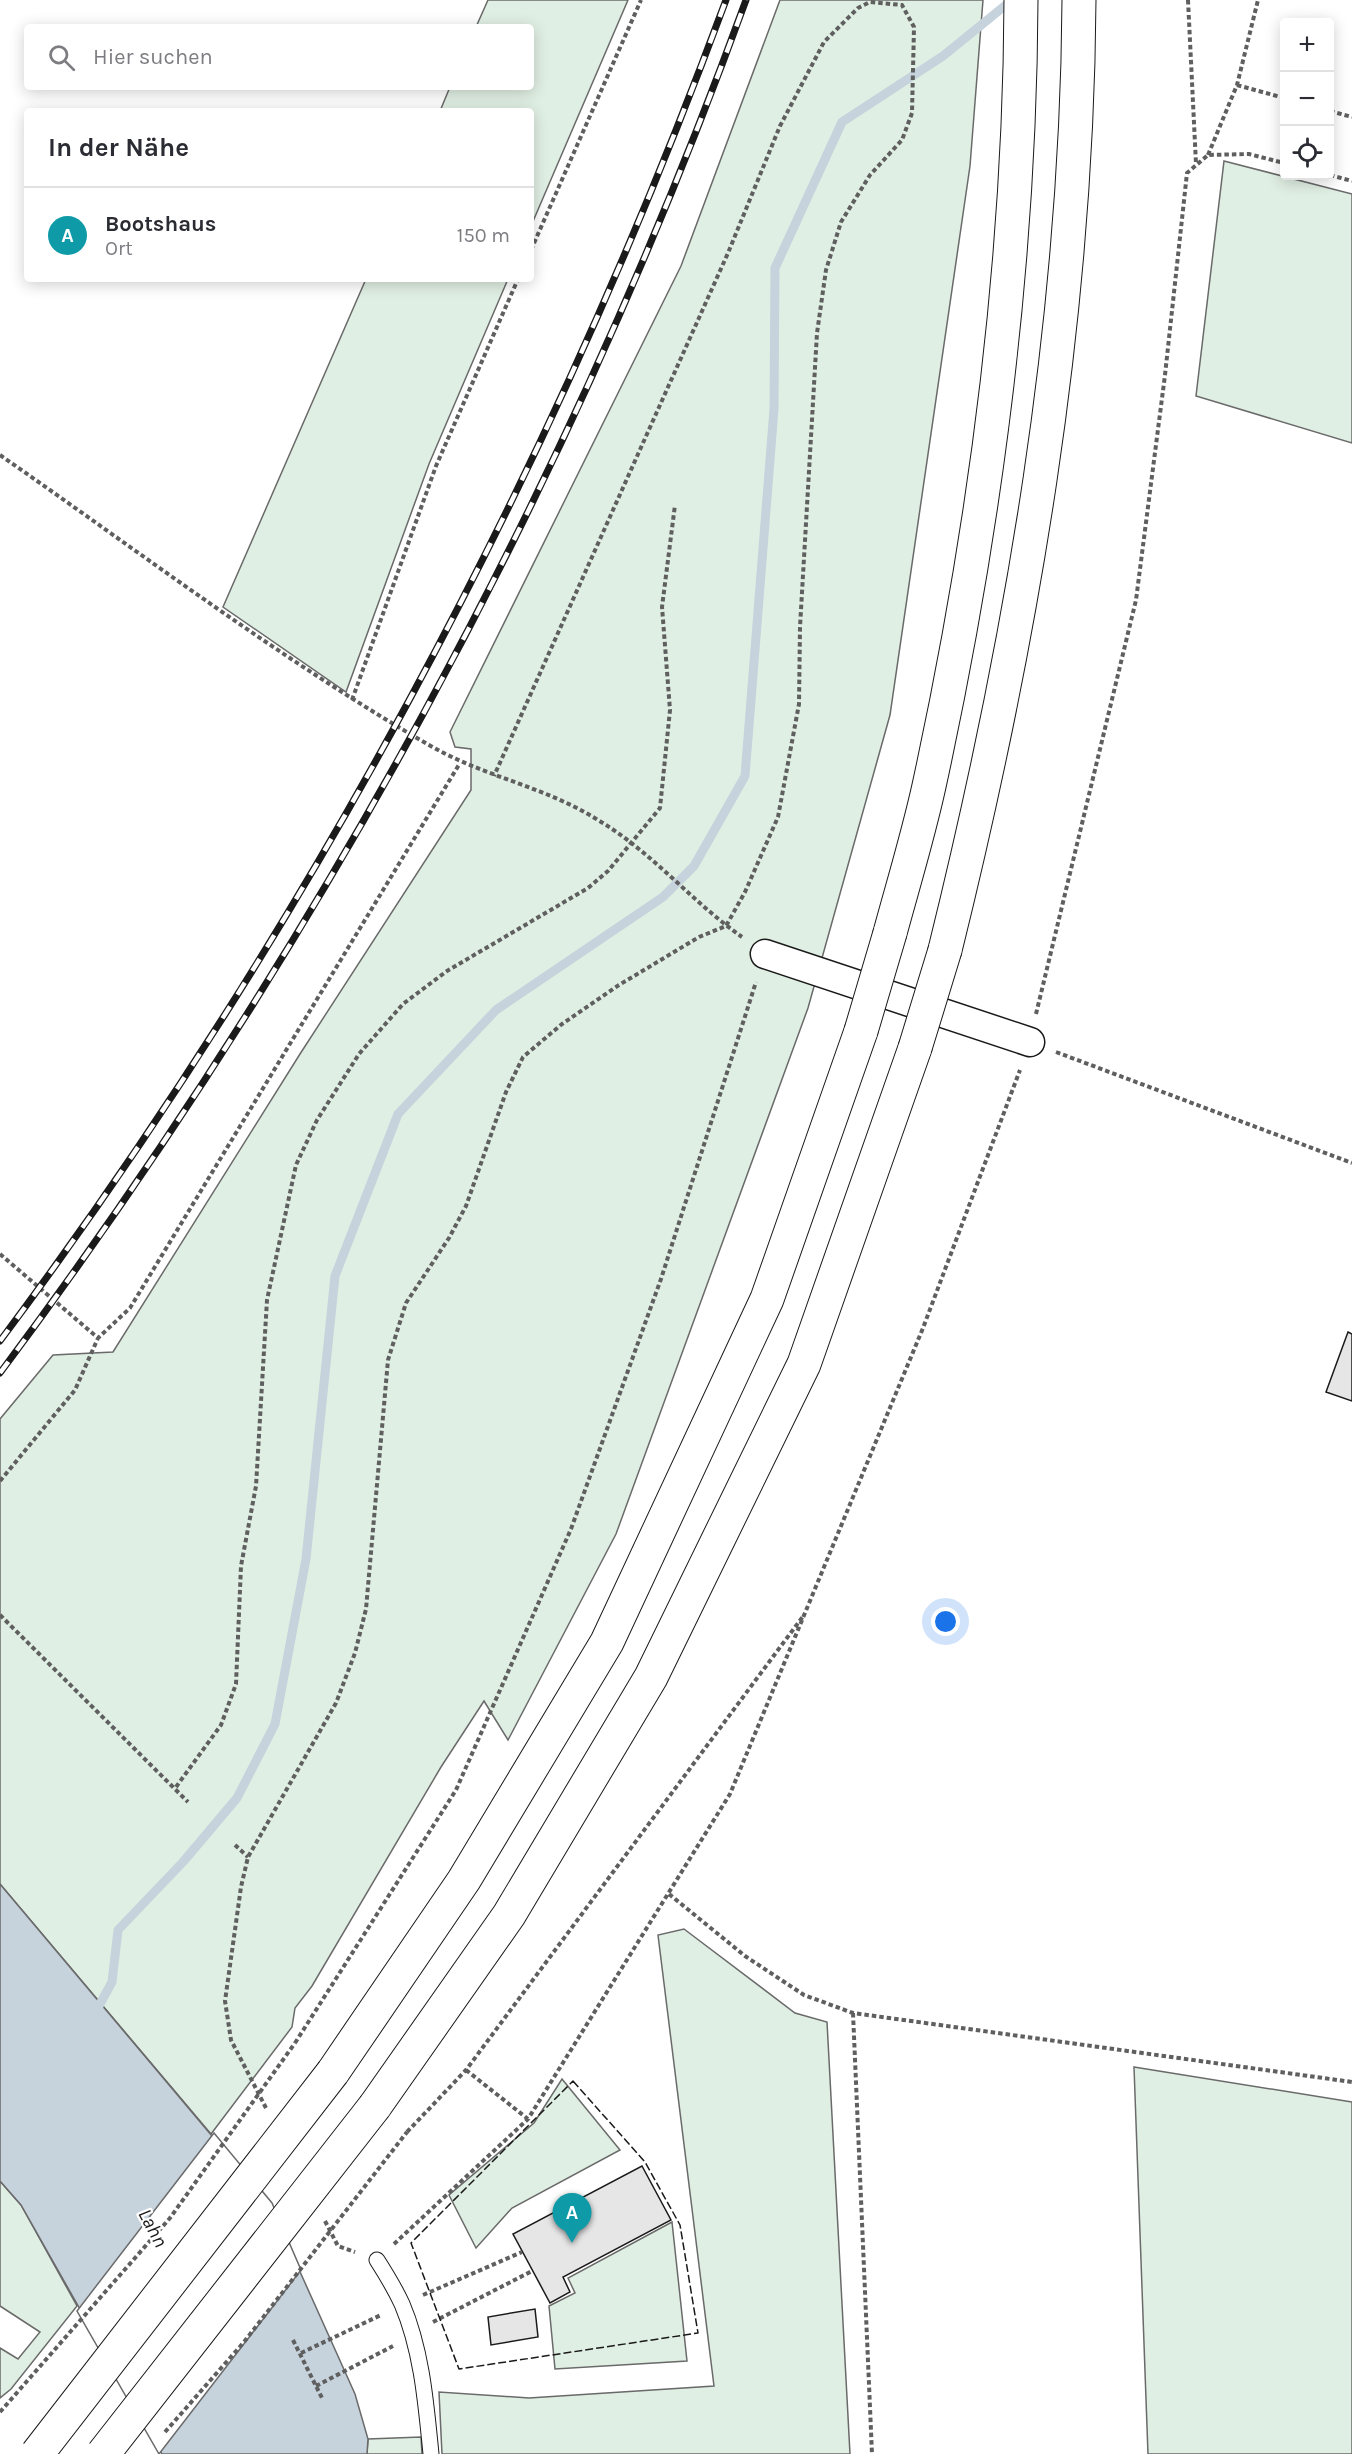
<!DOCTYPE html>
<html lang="de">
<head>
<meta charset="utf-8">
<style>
	body { margin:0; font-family:Karla,sans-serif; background:#f7f7f7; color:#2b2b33 }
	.controls { position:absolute; right:18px; top:18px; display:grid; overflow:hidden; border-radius:6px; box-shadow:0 3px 15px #0003 }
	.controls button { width:54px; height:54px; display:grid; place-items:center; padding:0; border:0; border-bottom:2px solid #e1e1e2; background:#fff; color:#2b2b33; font:30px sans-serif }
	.you { position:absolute; left:946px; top:1622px; width:21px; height:21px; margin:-15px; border:4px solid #fff; border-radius:50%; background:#1a73e8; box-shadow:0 0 0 9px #1a73e833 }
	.badge { display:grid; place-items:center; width:39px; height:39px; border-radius:50%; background:#ea580c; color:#fff; font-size:20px; font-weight:700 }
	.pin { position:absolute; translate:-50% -50px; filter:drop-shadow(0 2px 3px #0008) }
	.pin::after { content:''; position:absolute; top:32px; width:21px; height:18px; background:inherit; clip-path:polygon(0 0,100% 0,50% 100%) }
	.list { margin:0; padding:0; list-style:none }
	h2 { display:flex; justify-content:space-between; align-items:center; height:78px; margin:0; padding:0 24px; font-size:26px }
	h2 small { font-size:20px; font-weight:400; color:#7c7c81 }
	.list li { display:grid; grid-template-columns:39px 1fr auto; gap:18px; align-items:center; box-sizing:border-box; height:96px; padding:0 24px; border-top:2px solid #e1e1e2 }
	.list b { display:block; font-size:22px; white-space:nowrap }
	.list p { margin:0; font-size:20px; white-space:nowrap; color:#7c7c81 }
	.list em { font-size:20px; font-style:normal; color:#7c7c81 }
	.icon { flex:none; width:33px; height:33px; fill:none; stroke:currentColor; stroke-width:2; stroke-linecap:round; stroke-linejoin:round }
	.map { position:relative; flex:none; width:1352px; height:2454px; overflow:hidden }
	.search { position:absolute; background:#fff; box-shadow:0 3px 15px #0003; left:24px; top:24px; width:510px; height:66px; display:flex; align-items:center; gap:15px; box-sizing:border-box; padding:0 21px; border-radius:6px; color:#7c7c81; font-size:22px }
	.panel { position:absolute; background:#fff; box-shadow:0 3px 15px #0003; left:24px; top:108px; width:510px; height:174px; border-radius:6px }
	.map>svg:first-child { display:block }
</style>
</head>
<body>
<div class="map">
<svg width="1352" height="2454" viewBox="0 0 1352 2454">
	<rect width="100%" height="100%" fill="#fff"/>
	<path fill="#e0efe3" stroke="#6a6a6a" stroke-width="1.5" d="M488,0H628L531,226V111H440L450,87H531V27H476Z
		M780,0H983L970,166L890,715L808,1008L616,1534L508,1740L484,1701L441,1767L312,1986L295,2008L292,2027L211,2134L0,1884V1419L53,1355L113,1352L300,1054L471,790V749L455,747L450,732L681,266Z
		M1224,161L1352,194V443L1196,396Z
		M366,279H508L429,464L346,692L223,607Z
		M684,1929L795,2013L827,2022L850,2454H442L439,2392L529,2398L714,2386L658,1935Z
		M1134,2067L1352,2102V2454H1148Z
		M562,2079L620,2150L512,2208L476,2248L449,2195L534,2123Z
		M0,2181L21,2205L77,2306L11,2389L0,2398V2348L18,2359L40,2332L0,2306Z
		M672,2222L687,2361L555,2369L549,2306L575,2293L568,2278Z
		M421,2437L422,2454H367L368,2439Z"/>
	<path fill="#c6d2dc" stroke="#6a6a6a" stroke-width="1.5" d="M0,1884L270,2205L355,2394L368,2439L367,2454H162L21,2205L0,2181Z"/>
	<path fill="#fff" stroke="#6a6a6a" stroke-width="1.5" d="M214,2133L272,2203L301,2270L159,2454L77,2311Z"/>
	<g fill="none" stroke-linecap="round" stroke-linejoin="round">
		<path stroke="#c6d2dc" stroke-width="9" d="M95,2013L112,1982L118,1930L183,1862L237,1798L275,1724L306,1559L335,1276L398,1114L496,1010L663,897L694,866L745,776L774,409L775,268L842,122L943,56L1012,0"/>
	</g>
	<path fill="#e6e6e6" stroke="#1a1a1a" stroke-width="1.5" d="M1348,1332L1352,1334V1401L1326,1392Z
		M642,2166L671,2220L563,2277L570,2292L550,2303L513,2234Z
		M535,2309L538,2337L491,2345L488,2317Z"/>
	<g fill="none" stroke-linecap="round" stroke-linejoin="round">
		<defs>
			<path id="lane" d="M377,2260C386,2274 395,2289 402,2304C422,2351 426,2404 431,2454"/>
			<path id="street" d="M765,954L1030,1042"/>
			<path id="highway" d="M890,933C903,885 918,836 929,786C985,529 1020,264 1021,0
				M945,950C1022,639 1077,321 1079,0
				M333,2072L464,1880L607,1642L767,1299L861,1031
				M375,2106L509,1915L651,1677L804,1364L915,1048"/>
		</defs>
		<use href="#lane" stroke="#1a1a1a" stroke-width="17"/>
		<use href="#street" stroke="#1a1a1a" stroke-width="31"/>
		<use href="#highway" stroke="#1a1a1a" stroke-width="35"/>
		<path stroke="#5f5f5f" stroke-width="4" stroke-dasharray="4.5 3" stroke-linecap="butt" d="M1188,0L1196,164
			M1237,85L1284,98
			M1330,111L1352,117
			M1208,155L1237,85L1258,0
			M1330,175L1352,181
			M531,250L641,0
			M0,455C141,553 280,659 429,745C484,777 544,786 598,820C652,852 691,901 742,937
			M352,700L436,466L518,279
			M1036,1014L1136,600L1165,375L1187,173L1208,155L1249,154L1284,163
			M1056,1052L1352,1163
			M0,1254L98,1338L130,1308L460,763
			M0,1481L75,1390L98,1338
			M0,1615L188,1802
			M176,1787L221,1725L236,1684L241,1566L256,1486L267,1300L296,1165L317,1120L359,1054L403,1004L447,971L588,888L608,871L660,808L670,710L662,607L675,505
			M235,1845L248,1857
			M669,1894L745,1956L804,1995L853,2013L1352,2082
			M853,2013L872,2454
			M295,2043L456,1790L571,1529L661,1279L756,982
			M466,2070L528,2119
			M266,2108L231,2040L225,2001L241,1887L248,1857L336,1703L355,1653L366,1609L388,1360L406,1303L449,1238L466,1206L506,1092L523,1057L562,1024L619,985L699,937L726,926L745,892L778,817L799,704L800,627L817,333L826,270L841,222L870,175L902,140L912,113L914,27L902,5L870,2L858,8L824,42L780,126L728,253L494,776
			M407,2132L466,2070L804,1615
			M325,2221L338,2246L355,2252
			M394,2244L528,2119L730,1794L923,1328L1020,1070
			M423,2295L522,2252
			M433,2322L532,2271
			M293,2340L323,2400
			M301,2353L381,2315
			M316,2386L393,2346"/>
		<use href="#lane" stroke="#fff" stroke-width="15"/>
		<use href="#street" stroke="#fff" stroke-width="28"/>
		<use href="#highway" stroke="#fff" stroke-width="33"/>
		<defs>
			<path id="rail" d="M0,1341C305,933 549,478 726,0
				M0,1373C313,954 567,492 746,0"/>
		</defs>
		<use href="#rail" stroke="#1a1a1a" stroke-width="7"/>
		<use href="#rail" stroke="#fff" stroke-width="4.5" stroke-dasharray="14" stroke-linecap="butt"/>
		<defs>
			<path id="highway-bridge" d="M861,1031L890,933
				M915,1048L945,950
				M37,2454L333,2072
				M103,2454L375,2106"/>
		</defs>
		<use href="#highway-bridge" stroke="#1a1a1a" stroke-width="35" stroke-linecap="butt"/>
		<path stroke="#5f5f5f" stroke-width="4" stroke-dasharray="4.5 3" stroke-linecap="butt" d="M0,2412L170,2218L295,2043
			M165,2432L244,2342L407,2132"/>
		<use href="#highway-bridge" stroke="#fff" stroke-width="33"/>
		<path stroke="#1a1a1a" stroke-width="1.5" stroke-dasharray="8 3" stroke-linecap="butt" d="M573,2081L645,2162L680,2225L698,2333L459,2369L411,2243Z"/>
	</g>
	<g text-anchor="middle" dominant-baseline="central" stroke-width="4.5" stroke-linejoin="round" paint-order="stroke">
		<g font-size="20" font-style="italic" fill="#1a1a1a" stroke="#fff">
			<text transform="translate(153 2228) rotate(62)">Lahn</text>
		</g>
	</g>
</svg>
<div class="controls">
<button>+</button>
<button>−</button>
<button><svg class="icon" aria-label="locate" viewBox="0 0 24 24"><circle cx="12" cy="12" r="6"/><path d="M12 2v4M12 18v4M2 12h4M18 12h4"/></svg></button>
</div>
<div class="you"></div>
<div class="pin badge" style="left:572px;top:2243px;background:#0f9aa8">A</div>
<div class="search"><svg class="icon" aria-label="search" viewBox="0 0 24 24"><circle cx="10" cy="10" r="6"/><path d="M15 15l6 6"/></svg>Hier suchen</div>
<section class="panel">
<h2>In der Nähe<small></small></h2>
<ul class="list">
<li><span class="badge" style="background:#0f9aa8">A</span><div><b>Bootshaus</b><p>Ort</p></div><em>150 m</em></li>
</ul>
</section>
</div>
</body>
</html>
